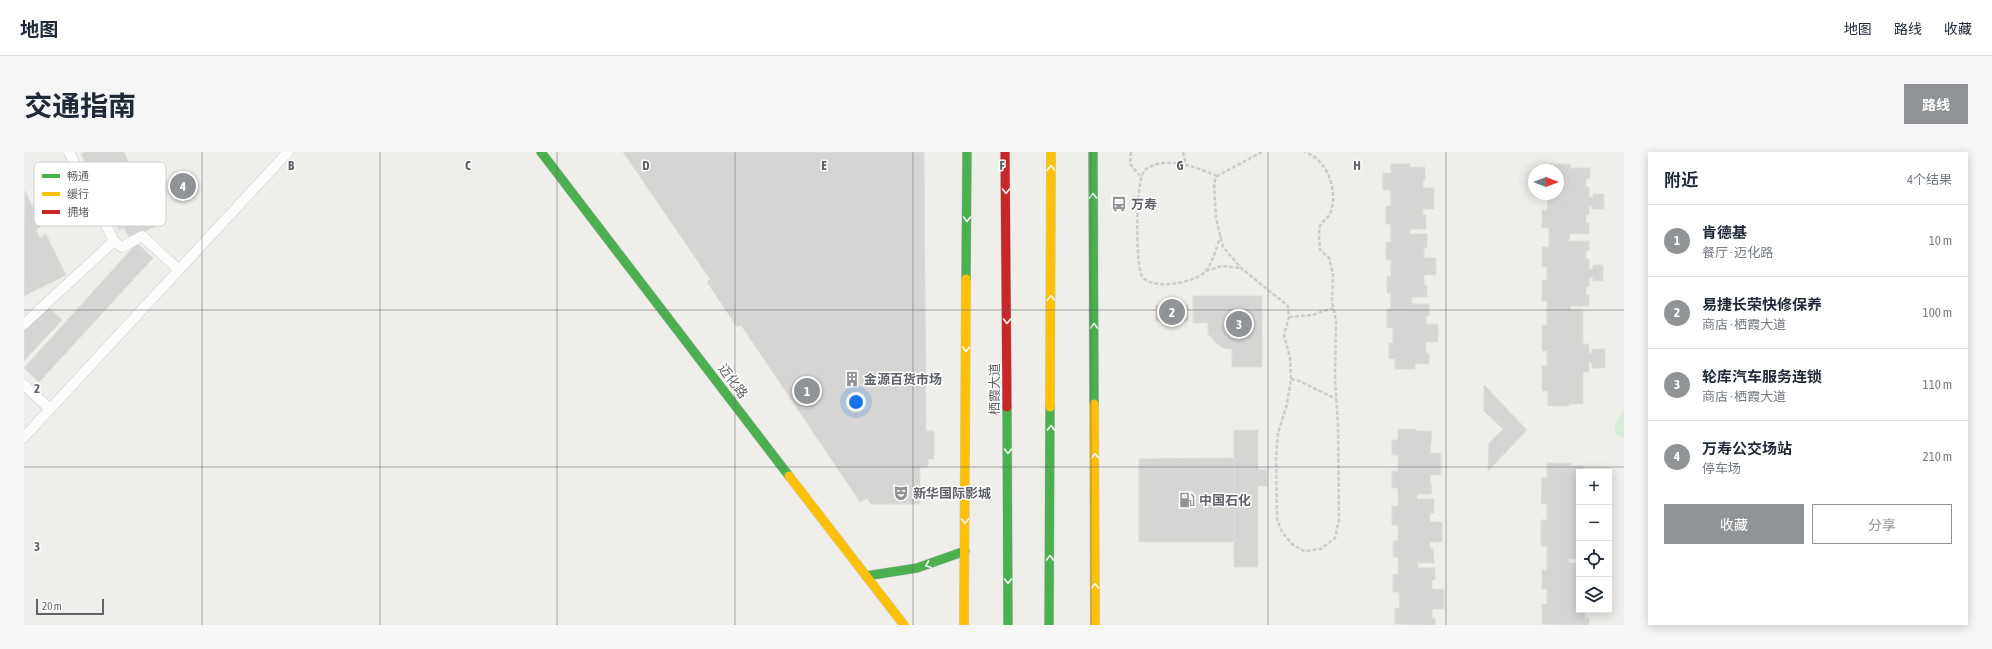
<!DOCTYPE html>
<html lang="zh">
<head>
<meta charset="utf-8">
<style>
	body { margin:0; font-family:"Asap Condensed","Noto Sans SC",sans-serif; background:#f6f6f7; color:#1f2937 }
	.controls { position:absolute; right:12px; bottom:12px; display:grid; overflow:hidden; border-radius:0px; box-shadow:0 2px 10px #0003 }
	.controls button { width:36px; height:36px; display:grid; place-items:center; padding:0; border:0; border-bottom:1px solid #e0e1e3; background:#fff; color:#1f2937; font:20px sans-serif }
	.compass { position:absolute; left:1504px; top:12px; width:36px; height:36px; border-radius:50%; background:#fff; box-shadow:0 2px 10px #0003; rotate:90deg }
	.scale { position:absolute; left:12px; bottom:10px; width:68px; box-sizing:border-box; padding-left:4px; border:2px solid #5f6368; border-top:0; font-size:11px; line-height:14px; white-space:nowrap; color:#5f6368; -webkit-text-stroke:3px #fff; paint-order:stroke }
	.you { position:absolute; left:832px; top:250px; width:14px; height:14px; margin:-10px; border:3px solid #fff; border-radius:50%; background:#1a73e8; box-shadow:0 0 0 6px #1a73e833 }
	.badge { display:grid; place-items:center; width:26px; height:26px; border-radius:50%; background:#919496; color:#fff; font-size:13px; font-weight:700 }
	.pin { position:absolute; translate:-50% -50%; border:2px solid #fff; box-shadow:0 1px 4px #0006 }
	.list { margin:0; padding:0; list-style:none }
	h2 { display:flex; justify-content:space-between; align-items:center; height:52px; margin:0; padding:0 16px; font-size:17px }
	h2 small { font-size:13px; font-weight:400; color:#747a83 }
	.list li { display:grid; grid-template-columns:26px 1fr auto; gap:12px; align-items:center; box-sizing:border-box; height:72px; padding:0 16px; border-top:1px solid #e0e1e3 }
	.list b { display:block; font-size:15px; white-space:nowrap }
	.list p { margin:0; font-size:13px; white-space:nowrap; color:#747a83 }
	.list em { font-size:13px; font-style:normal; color:#747a83 }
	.actions { display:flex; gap:8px; padding:12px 16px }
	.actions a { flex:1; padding:9px 0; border:1px solid #919496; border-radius:0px; text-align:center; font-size:14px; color:#919496 }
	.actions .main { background:#919496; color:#fff }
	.icon { flex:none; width:22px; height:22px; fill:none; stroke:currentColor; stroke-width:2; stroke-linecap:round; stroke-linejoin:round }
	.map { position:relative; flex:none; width:1600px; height:473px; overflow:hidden; border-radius:0px }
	header { display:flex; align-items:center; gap:24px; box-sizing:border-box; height:56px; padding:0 20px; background:#fff; border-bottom:1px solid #e0e1e3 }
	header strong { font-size:19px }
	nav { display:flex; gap:22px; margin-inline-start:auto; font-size:14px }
	.intro { display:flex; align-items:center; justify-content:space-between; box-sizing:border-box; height:96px; padding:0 24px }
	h1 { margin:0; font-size:28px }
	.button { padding:10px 18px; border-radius:0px; background:#919496; color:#fff; font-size:14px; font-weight:700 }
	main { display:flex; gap:24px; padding:0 24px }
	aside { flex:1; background:#fff; border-radius:0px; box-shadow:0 2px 10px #0003 }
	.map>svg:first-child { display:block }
</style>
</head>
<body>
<header>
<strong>地图</strong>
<nav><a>地图</a><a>路线</a><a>收藏</a></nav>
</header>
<div class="intro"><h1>交通指南</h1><a class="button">路线</a></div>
<main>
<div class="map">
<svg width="1600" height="473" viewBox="0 0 1600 473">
	<rect width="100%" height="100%" fill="#efeeea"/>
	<path fill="#d8ebd6" d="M1600,258V286C1583,282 1593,267 1600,258Z"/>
	<path fill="#d6d5d3" stroke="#deddd9" d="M61,0H100L112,25L117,23L136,59L131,62L136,72L106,87L100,75L95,78L88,65L94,62L90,55L85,57L78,45L83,42L68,12L63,14L57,2Z
		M599,0H900L902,279H910V307H904V315H896V352H847L843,346L836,350L717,173L713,175L683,130L686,127Z
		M1367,12H1386V15H1401V28H1399V36H1410V57H1399V63H1402V77H1386V82H1403V96H1400V106H1412V123H1400V133H1403V145H1388V152H1405V164H1402V172H1414V190H1402V201H1405V212H1391V217H1371V207H1365V191H1369V176H1363V157H1367V141H1363V124H1367V108H1362V90H1367V72H1362V54H1367V38H1359V21H1367Z
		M1524,12H1546V16H1566V27H1562V35H1565V45H1569V42H1580V57H1568V54H1565V63H1562V71H1565V82H1546L1545,89H1565V99H1562V107H1565V117H1569V113H1579V129H1569V126H1565V135H1562V143H1565V154H1546V158H1559V192H1565V201H1568V197H1581V216H1568V211H1565V220H1559V252H1545V254H1524V239H1518V214H1523V199H1518V173H1523V149H1518V128H1523V115H1518V95H1525V76H1518V58H1523L1524,42H1534V18H1524Z
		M1,39L18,74L12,78L16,86L22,82L42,123L0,144Z
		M113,91L129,106L15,230L0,216Z
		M1169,144H1238V215H1208V197L1199,196L1192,191L1184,182V171H1169Z
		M1132,153H1164V169H1132Z
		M23,154L38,168L0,209V179Z
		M1460,233L1503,278L1464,319L1465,291L1479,277L1460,259Z
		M1374,277H1392V279H1408L1406,301H1417V323H1406L1408,342H1393V347H1410V361H1406V370H1418V390H1406V397H1409L1410,411H1394V416H1411V428H1408V437H1420V457H1408V466H1411V473L1371,472V456H1376L1375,440H1369V422H1374V405H1369V389H1374V373H1368V354H1374V336H1368V319H1374V303H1368V288H1374Z
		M1210,278H1234V318H1243V334H1234V415H1210Z
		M1210,306V390H1115V307Z
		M1523,311H1547V314H1559V320H1555V407H1545V411H1555V458H1565H1561V466H1565V473L1518,472V452H1523V437H1518V418H1523V394H1517V368H1523V352H1517L1518,326H1523Z"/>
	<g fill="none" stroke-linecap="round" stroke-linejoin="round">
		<defs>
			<path id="lane" d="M90,89L98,95L118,84L155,118
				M0,172L90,89L45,0
				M0,233L26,257
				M0,285L264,0"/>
			<path id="fast" d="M517,0L765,324
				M1069,0L1070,252
				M942,127L943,0
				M983,255L984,473
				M842,424L893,416L941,399
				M1025,473L1026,255"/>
			<path id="slow" d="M1070,252L1071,473
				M1026,255L1027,0
				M765,324L880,473
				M940,473L942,127"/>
			<path id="jam" d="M981,0L983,255"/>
		</defs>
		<use href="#lane" stroke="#cbcccc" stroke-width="11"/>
		<use href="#fast" stroke="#cacacb" stroke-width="10"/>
		<use href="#slow" stroke="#cacacb" stroke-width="10"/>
		<use href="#jam" stroke="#cacacb" stroke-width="10"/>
		<path stroke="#cacfcc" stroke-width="2.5" stroke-dasharray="4 2" stroke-linecap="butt" d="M1107,0L1106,12L1116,24
			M1159,0L1162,12
			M1238,0L1193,24L1190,31L1192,66L1199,95L1217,116L1264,154L1265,165L1260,183L1266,206L1267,227L1263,252L1254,281L1252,306L1253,367L1258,380L1268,392L1280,399L1297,397L1311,386L1315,368L1314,274L1311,226L1312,168L1308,149L1309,122L1305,106L1296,98C1296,92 1294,80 1296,74C1299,68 1306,65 1307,59C1314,38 1303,6 1280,0
			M1193,24C1174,16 1141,2 1121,18C1111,26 1112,110 1117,122C1124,140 1170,131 1181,120C1189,112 1192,94 1197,84
			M1182,119L1198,114L1217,116
			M1265,165L1288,163L1309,156
			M1267,227L1273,228L1312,247"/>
		<use href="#lane" stroke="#fdfcfc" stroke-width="10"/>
		<use href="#fast" stroke="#4caf50" stroke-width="9"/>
		<use href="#slow" stroke="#ffc107" stroke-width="9"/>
		<use href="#jam" stroke="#c62828" stroke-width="9"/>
	</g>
	<defs><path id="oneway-chevron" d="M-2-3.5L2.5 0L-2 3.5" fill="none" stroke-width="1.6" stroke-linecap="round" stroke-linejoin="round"/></defs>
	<g stroke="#f6fbf6">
		<use href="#oneway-chevron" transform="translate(1027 16) rotate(-90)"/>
		<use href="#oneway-chevron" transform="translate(982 39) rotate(89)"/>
		<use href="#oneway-chevron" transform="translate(1069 44) rotate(-90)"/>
		<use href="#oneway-chevron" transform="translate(943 67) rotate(90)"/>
		<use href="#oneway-chevron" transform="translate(1027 146) rotate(-90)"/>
		<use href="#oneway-chevron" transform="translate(983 169) rotate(90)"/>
		<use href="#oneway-chevron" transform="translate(1070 174) rotate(-90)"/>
		<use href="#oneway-chevron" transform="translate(942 197) rotate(90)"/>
		<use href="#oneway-chevron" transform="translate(1027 276) rotate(-89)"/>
		<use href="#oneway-chevron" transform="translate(984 299) rotate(90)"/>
		<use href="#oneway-chevron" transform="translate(1071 304) rotate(-90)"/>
		<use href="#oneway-chevron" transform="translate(941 369) rotate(90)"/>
		<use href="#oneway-chevron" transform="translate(1026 406) rotate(-89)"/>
		<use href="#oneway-chevron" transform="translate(904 413) rotate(160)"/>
		<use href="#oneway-chevron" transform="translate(984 429) rotate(90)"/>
		<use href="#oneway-chevron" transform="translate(1071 434) rotate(-90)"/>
	</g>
	<path fill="none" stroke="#5f6368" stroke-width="1" stroke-opacity="0.55" d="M178,0V473M356,0V473M533,0V473M711,0V473M889,0V473M1067,0V473M1244,0V473M1422,0V473M0,158H1600M0,315H1600"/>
	<defs>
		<symbol id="bus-bare" viewBox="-9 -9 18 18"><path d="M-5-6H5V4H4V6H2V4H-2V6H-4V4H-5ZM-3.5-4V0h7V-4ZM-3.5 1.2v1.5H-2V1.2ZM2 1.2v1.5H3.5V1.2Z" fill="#919496" stroke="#fff" stroke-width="2.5" paint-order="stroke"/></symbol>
		<symbol id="building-bare" viewBox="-9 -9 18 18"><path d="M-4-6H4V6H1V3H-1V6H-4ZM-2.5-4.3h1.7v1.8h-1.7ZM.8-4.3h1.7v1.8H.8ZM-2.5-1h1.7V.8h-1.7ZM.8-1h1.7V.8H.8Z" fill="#919496" stroke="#fff" stroke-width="2.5" paint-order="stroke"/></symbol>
		<symbol id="theatre-bare" viewBox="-9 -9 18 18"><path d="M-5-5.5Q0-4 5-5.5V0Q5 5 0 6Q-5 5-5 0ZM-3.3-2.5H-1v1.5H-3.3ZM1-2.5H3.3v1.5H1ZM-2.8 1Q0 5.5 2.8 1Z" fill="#919496" stroke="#fff" stroke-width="2.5" paint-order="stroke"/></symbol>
		<symbol id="fuel-bare" viewBox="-9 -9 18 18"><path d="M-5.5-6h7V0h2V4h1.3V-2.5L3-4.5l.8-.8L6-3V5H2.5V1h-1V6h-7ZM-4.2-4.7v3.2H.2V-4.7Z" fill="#919496" stroke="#fff" stroke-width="2.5" paint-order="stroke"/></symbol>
	</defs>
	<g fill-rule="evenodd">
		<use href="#bus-bare" x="1084" y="41" width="22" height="22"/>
		<use href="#building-bare" x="817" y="216" width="22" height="22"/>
		<use href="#theatre-bare" x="866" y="330" width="22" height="22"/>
		<use href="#fuel-bare" x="1152" y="337" width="22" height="22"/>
	</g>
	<g text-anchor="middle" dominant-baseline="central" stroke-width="3" stroke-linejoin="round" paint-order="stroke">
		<g font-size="13" font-weight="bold" fill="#5f6368" stroke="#fff" text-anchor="start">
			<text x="1107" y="52">万寿</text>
			<text x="840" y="227">金源百货市场</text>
			<text x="889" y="341">新华国际影城</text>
			<text x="1175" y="348">中国石化</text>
		</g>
		<g font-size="13" fill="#5f6368" stroke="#fff">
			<text transform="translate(709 229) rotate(53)">迈化路</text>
			<text transform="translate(970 237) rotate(-90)">栖霞大道</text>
		</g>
	</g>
	<rect x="10" y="10" width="132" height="64" rx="6" fill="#fff" stroke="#cfd0d2" stroke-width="1"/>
	<rect x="18" y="22" width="18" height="4" fill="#4caf50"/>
	<rect x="18" y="40" width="18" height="4" fill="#ffc107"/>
	<rect x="18" y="58" width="18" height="4" fill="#c62828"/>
	<g font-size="11" fill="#5f6368">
		<text x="43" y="28">畅通</text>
		<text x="43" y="46">缓行</text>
		<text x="43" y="64">拥堵</text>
	</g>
	<g font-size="13" text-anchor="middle" font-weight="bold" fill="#5f6368" stroke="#fff" stroke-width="3" stroke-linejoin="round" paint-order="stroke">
		<text x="267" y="18">B</text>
		<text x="444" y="18">C</text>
		<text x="622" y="18">D</text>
		<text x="800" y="18">E</text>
		<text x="978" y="18">F</text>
		<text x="1156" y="18">G</text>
		<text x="1333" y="18">H</text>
		<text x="13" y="241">2</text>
		<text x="13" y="399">3</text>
	</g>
</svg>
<div class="controls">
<button>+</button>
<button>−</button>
<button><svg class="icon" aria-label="locate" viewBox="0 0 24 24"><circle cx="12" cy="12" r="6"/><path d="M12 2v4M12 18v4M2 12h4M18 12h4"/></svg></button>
<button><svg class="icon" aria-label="layers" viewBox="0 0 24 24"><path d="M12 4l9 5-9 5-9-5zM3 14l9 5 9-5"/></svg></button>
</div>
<svg class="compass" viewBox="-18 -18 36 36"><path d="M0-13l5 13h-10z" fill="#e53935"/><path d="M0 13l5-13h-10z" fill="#747a83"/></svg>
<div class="scale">20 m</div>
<div class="you"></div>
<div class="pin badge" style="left:783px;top:239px">1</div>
<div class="pin badge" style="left:1148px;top:160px">2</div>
<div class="pin badge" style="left:1215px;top:172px">3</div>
<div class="pin badge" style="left:159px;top:34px">4</div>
</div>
<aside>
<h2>附近<small>4个结果</small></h2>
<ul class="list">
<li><span class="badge">1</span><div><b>肯德基</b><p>餐厅 · 迈化路</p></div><em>10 m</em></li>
<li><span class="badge">2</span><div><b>易捷长荣快修保养</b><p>商店 · 栖霞大道</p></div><em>100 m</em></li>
<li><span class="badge">3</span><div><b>轮库汽车服务连锁</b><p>商店 · 栖霞大道</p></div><em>110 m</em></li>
<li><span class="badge">4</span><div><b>万寿公交场站</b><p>停车场</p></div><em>210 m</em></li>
</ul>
<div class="actions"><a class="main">收藏</a><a>分享</a></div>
</aside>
</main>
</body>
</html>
